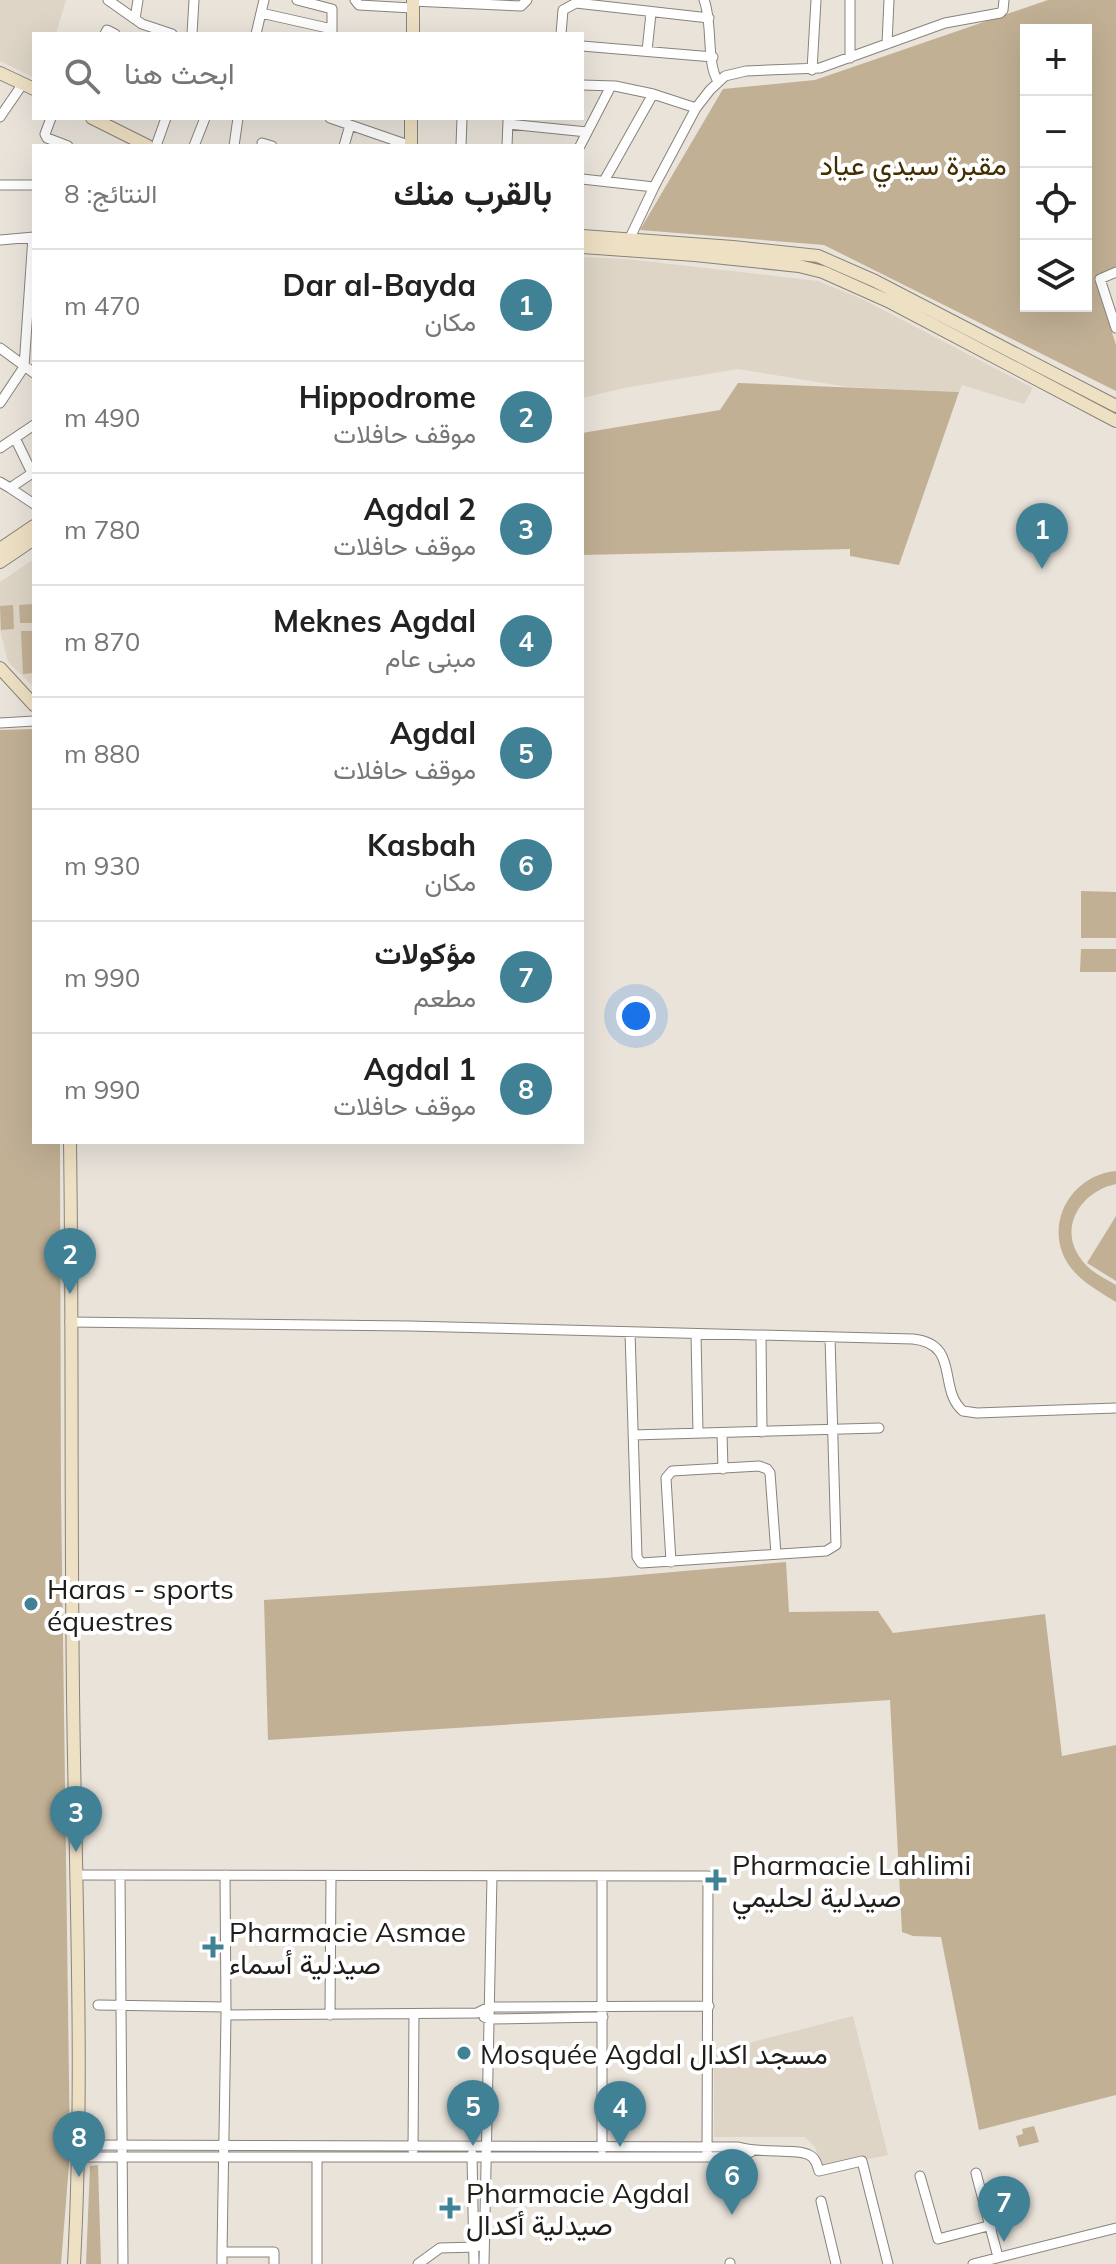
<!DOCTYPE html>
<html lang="ar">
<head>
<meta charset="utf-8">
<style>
	body { margin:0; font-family:Mulish,Vazirmatn,sans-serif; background:#f6f6f6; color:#222; direction:rtl }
	.controls { position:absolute; right:24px; top:24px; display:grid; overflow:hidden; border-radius:0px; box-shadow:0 8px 32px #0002 }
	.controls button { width:72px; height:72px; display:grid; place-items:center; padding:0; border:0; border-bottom:2px solid #e0e0e0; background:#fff; color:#222; font:40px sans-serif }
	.you { position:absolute; left:636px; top:1016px; width:28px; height:28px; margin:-20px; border:6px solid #fff; border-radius:50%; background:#1a73e8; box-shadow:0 0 0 12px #1a73e833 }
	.badge { display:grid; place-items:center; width:52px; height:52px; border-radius:50%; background:#418195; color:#fff; font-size:26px; font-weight:700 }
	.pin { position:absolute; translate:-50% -66px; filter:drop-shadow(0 2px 4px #0008) }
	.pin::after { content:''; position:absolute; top:42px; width:28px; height:24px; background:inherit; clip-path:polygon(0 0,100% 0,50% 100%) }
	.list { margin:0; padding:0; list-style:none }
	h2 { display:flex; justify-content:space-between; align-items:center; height:104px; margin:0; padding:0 32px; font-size:34px }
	h2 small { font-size:26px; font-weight:400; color:#767676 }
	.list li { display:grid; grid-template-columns:52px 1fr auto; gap:24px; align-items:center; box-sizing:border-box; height:112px; padding:0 32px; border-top:2px solid #e0e0e0 }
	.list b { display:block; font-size:30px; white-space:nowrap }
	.list p { margin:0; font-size:26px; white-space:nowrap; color:#767676 }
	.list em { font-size:26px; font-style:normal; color:#767676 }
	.icon { flex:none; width:44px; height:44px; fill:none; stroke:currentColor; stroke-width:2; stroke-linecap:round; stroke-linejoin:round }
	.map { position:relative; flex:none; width:1116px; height:2264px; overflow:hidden; direction:ltr }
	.search { position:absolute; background:#fff; box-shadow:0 8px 32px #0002; left:32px; top:32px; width:552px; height:88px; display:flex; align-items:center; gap:20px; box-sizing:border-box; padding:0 28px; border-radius:0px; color:#767676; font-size:30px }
	.panel { position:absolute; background:#fff; box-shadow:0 8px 32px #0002; left:32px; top:144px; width:552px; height:1000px; border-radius:0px; direction:rtl }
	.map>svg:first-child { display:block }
</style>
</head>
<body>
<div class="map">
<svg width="1116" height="2264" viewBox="0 0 1116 2264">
	<rect width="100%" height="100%" fill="#e9e3da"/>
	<path fill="#ded5c6" d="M0,0H66L56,34H34V78L0,61Z
		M582,257L627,259L818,281L862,299L1033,388L1024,404L962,385L959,392L848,387L738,369L624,388L582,398Z
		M34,559V687L8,662L0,630V582Z
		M853,2016L888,2155L822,2169L815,2147L805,2137H714V2048L733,2047Z"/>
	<path fill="#c1b094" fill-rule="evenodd" d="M1048,0H1116V268L1095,278L1116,345V391L824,245L640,230L723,89L815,80ZM1026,30H1086V306H1026Z
		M738,383L959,392L899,565L850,556V549L582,555V433L720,410Z
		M34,604V623H20L19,605Z
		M13,605L14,629L1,630L0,606Z
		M21,631H34V673L23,674Z
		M34,729V1142H60L61,1494L70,2152L61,2264H0V730Z
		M1081,891L1116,892V938H1081Z
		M1081,949H1116V972H1080Z
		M1116,1171V1184C1082,1191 1057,1227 1081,1259C1089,1271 1104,1278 1116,1285V1302C1100,1292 1083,1283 1071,1268C1041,1229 1069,1175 1116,1171Z
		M1116,1216V1281L1087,1263Z
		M786,1562L789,1612L878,1611L893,1633L1045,1614L1062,1756L1116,1745V2095L979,2130L941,1937L913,1936L902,1932L890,1700L268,1740L264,1600L605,1578Z
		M1034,2126L1039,2142L1019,2147L1016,2136L1023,2134L1022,2129Z
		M98,2165L101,2264H86L90,2166Z"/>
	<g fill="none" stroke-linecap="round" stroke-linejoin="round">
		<defs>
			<path id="street" d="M108,0L142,24L172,34
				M297,0L332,9V32
				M355,0L359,5L412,8
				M704,0C713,22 706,64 718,81
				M412,1L521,6L527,0
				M261,13L332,29
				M135,19L138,0
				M105,34L107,30L115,34
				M192,34L194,0
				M256,34L264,0
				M561,34L563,10L576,3L709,18
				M887,44L889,0
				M582,46L713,57
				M647,51L651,13
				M850,58V0
				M812,70L816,0
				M582,85L615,86L653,94L604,181
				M653,94L696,108
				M0,117L22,85
				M51,118L45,134L47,138L68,146
				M330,118L411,146
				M508,124L587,132
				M262,143L272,146
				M156,146L166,118
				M194,146L205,118
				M234,146L238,118
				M344,146L350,125
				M461,146L462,118
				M507,146L508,121
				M580,146L611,86
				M582,179L654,187L696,108L710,90L725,76L746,71L820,68L945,23L1000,13L1003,10L1004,0
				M0,185H34
				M0,240L34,237
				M628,242L654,187
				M1116,272L1100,279L1116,328
				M0,348L34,373
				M0,403L24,367L33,237
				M15,438L32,473
				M0,448L34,425
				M0,482L10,488L34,472
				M10,488L34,504
				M0,723L34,721
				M70,1322L409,1326L913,1339C961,1344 937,1389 963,1411L977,1413L1116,1408
				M630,1332L637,1557L641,1563L826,1551L836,1545L830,1337
				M696,1334L698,1433
				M761,1335L762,1432
				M722,1433L723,1469
				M633,1435L879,1428
				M671,1562L666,1478L672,1471L759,1466L767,1469L770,1473L776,1554
				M78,1875L708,1876L707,2157
				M120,1875L123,2264
				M98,2005L226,2007
				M226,2015L477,2013L489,2007L709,2006
				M330,2015L331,1876
				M484,2017L489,2019L603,2017
				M79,2145L738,2147C759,2154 797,2148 809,2155C816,2158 817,2165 819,2171L862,2161L888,2264
				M602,2149V1877
				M413,2150L414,2014
				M472,2154L474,2264
				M79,2157H707L739,2156L751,2152
				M317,2157V2264
				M976,2173L998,2257
				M920,2176L938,2239L1011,2220
				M821,2201L836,2264
				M222,2252L226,2015L225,1875
				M730,2263V2264
				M222,2264V2252H274V2264
				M418,2264L440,2248L477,2247
				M484,2264L492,1876
				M973,2264L1116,2228"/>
			<path id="secondary" d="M413,0V34
				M0,73L34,89
				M92,118L148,146
				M411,146V118
				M582,236L733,247L818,256L875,281L1116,406
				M582,247L695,255L799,266L823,272L888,301L1116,421
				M0,549L34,526
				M0,562L34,539
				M0,668L34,705
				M70,1142C73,1347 70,1552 74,1757C77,1926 83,2095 74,2264"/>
		</defs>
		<use href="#street" stroke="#88837b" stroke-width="11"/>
		<use href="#secondary" stroke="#88837b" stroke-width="14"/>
		<use href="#street" stroke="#fff" stroke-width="9"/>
		<use href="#secondary" stroke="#eee0c3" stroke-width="12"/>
	</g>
	<g fill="#418195" stroke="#fff" stroke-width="3">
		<circle cx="31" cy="1604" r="8"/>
		<path d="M712 1868h8v8h8v8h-8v8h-8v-8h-8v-8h8z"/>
		<path d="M209 1935h8v8h8v8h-8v8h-8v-8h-8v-8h8z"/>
		<circle cx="464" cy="2053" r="8"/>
		<path d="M446 2196h8v8h8v8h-8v8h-8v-8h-8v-8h8z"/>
	</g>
	<g text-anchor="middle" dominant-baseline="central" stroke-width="8" stroke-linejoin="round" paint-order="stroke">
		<g font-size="28" fill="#422d00" stroke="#fff">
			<text x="913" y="164">مقبرة سيدي عياد</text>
		</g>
		<g font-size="28" fill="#1f1d1a" stroke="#fff" text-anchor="start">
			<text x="47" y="1588">Haras - sports<tspan x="47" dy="32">équestres</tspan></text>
			<text x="732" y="1864">Pharmacie Lahlimi<tspan x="732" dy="32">صيدلية لحليمي</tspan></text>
			<text x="229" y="1931">Pharmacie Asmae<tspan x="229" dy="32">صيدلية أسماء</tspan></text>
			<text x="480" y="2053">Mosquée Agdal مسجد اكدال</text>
			<text x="466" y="2192">Pharmacie Agdal<tspan x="466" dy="32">صيدلية أكدال</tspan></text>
		</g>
	</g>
</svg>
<div class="controls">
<button>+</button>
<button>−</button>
<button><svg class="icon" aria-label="locate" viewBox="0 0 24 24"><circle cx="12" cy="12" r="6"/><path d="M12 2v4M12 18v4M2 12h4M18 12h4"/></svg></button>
<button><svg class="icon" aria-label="layers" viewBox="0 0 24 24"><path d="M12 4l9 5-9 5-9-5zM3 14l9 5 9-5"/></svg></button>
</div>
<div class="you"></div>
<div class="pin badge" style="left:1042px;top:569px">1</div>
<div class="pin badge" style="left:70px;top:1294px">2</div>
<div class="pin badge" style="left:76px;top:1852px">3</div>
<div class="pin badge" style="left:620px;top:2147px">4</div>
<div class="pin badge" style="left:473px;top:2146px">5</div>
<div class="pin badge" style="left:732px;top:2215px">6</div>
<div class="pin badge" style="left:1004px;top:2242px">7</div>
<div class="pin badge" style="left:79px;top:2177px">8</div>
<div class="search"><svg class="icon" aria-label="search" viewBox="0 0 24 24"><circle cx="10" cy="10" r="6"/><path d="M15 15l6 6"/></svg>ابحث هنا</div>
<section class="panel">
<h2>بالقرب منك<small>النتائج: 8</small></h2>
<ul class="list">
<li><span class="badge">1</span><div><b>Dar al-Bayda</b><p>مكان</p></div><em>470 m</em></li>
<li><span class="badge">2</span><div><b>Hippodrome</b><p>موقف حافلات</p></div><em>490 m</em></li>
<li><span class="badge">3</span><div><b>Agdal 2</b><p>موقف حافلات</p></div><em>780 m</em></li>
<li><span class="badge">4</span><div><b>Meknes Agdal</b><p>مبنى عام</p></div><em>870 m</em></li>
<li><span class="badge">5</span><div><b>Agdal</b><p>موقف حافلات</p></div><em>880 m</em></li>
<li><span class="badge">6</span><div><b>Kasbah</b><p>مكان</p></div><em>930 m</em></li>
<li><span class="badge">7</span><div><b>مؤكولات</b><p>مطعم</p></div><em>990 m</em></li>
<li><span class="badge">8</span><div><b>Agdal 1</b><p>موقف حافلات</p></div><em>990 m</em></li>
</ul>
</section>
</div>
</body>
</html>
